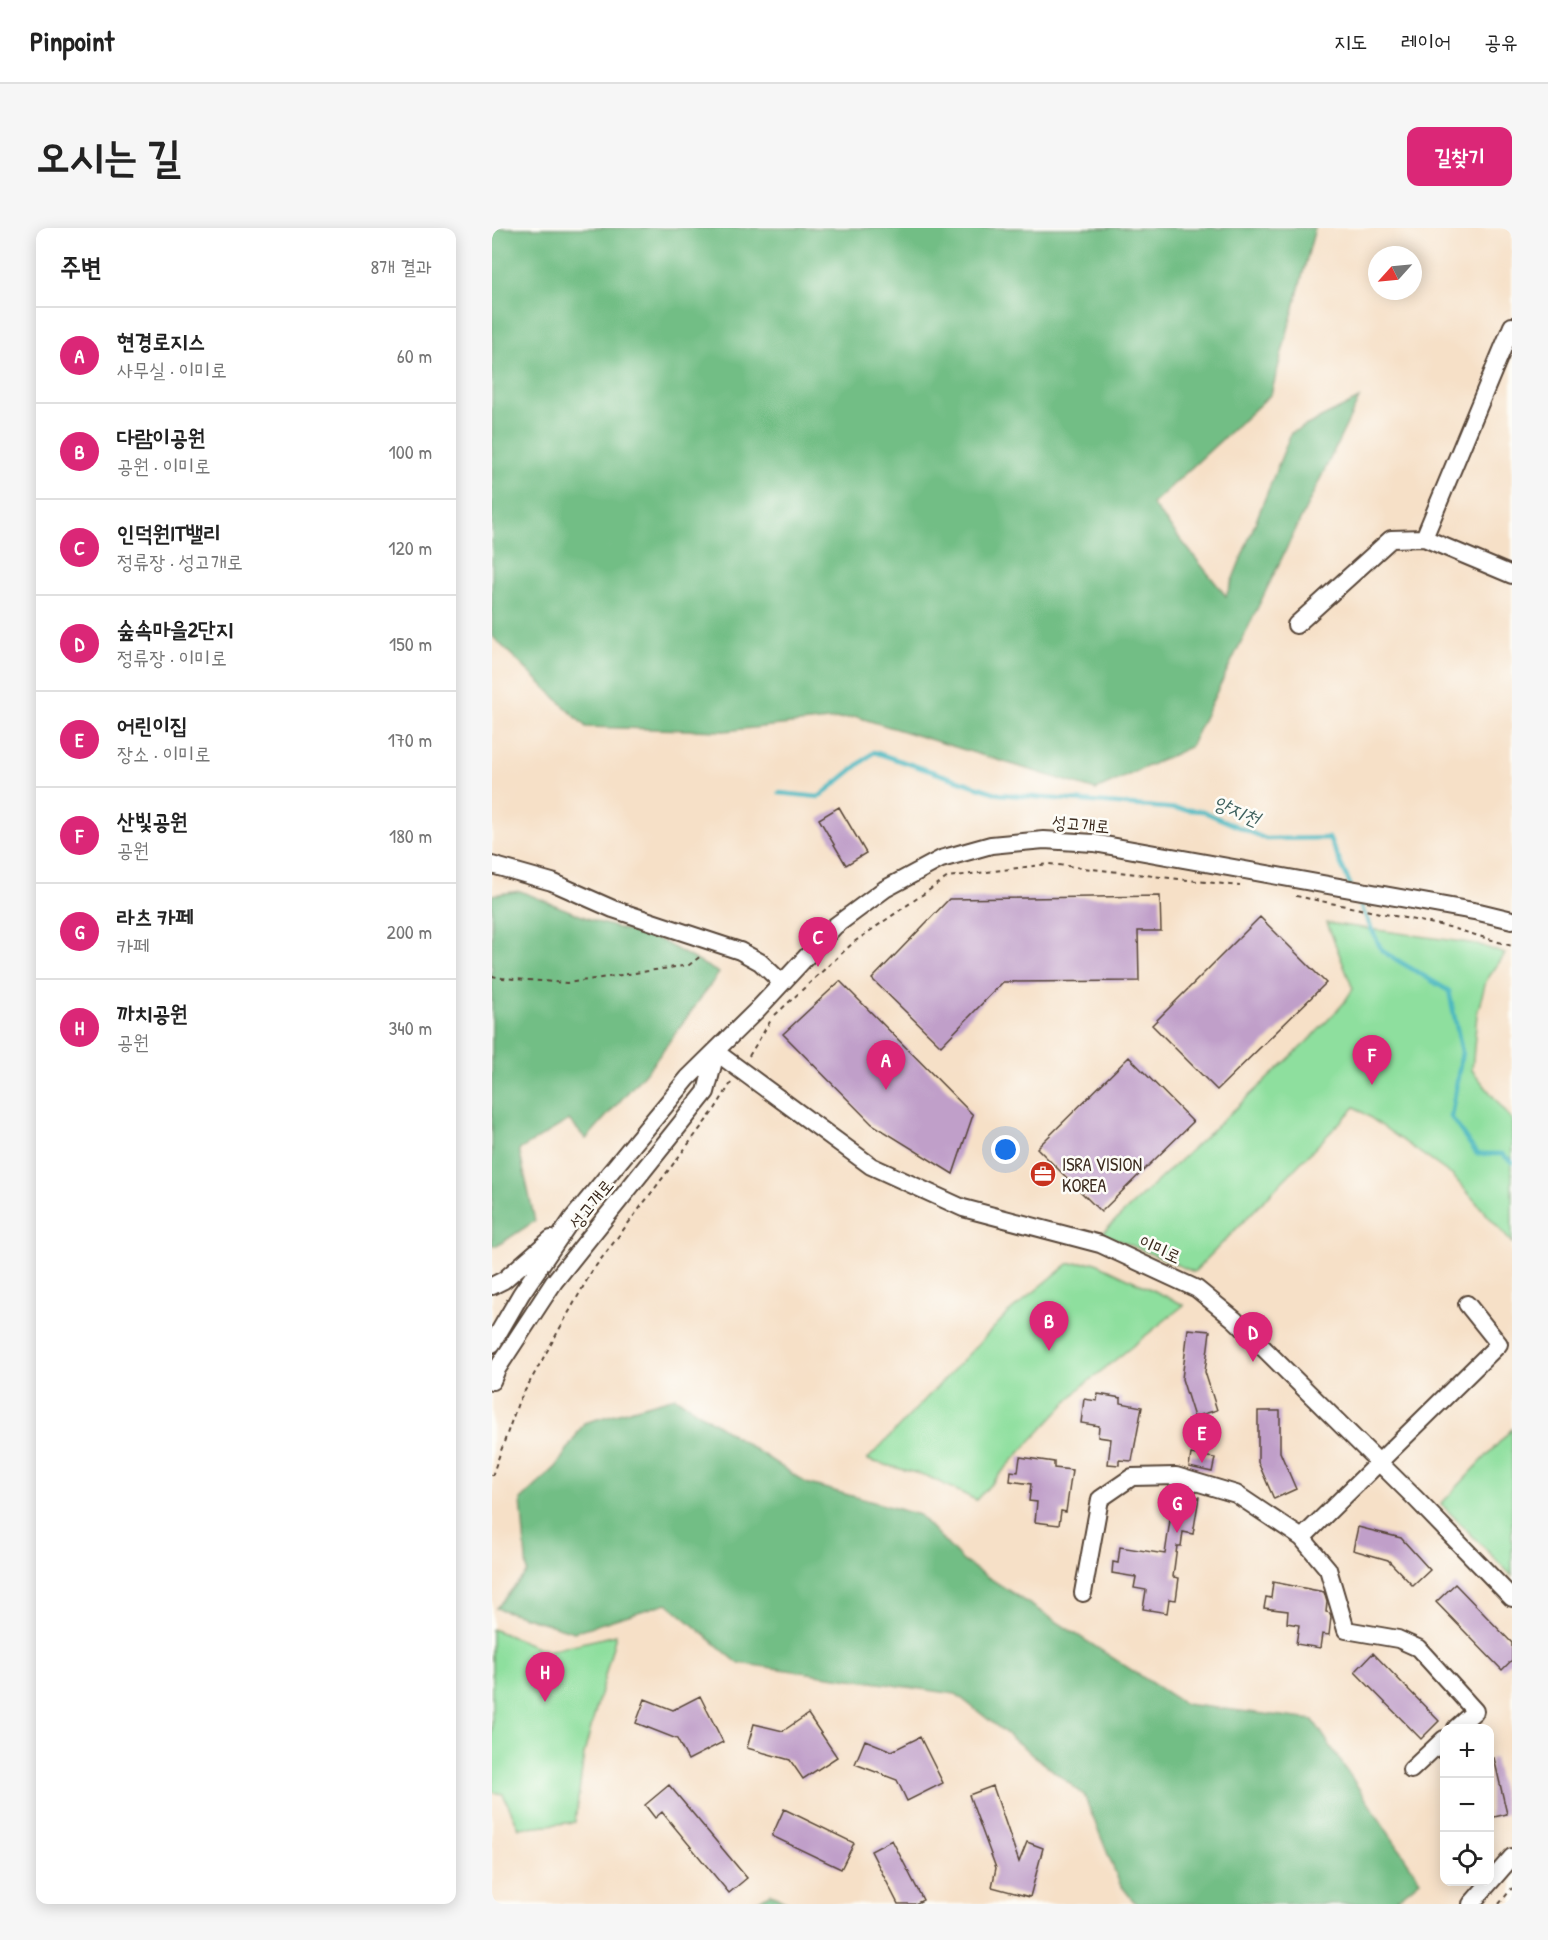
<!DOCTYPE html>
<html lang="ko">
<head>
<meta charset="utf-8">
<style>
	body { margin:0; font-family:"Patrick Hand","Poor Story",sans-serif; background:#f6f6f6; color:#222 }
	.controls { position:absolute; right:18px; bottom:18px; display:grid; overflow:hidden; border-radius:12px; box-shadow:0 3px 15px #0003 }
	.controls button { width:54px; height:54px; display:grid; place-items:center; padding:0; border:0; border-bottom:2px solid #e0e0e0; background:#fff; color:#222; font:30px sans-serif }
	.compass { position:absolute; left:876px; top:18px; width:54px; height:54px; border-radius:50%; background:#fff; box-shadow:0 3px 15px #0003; rotate:243deg }
	.you { position:absolute; left:514px; top:922px; width:21px; height:21px; margin:-15px; border:4px solid #fff; border-radius:50%; background:#1a73e8; box-shadow:0 0 0 9px #1a73e833 }
	.badge { display:grid; place-items:center; width:39px; height:39px; border-radius:50%; background:#db2777; color:#fff; font-size:20px; font-weight:700 }
	.pin { position:absolute; translate:-50% -50px; filter:drop-shadow(0 2px 3px #0008) }
	.pin::after { content:''; position:absolute; top:32px; width:21px; height:18px; background:inherit; clip-path:polygon(0 0,100% 0,50% 100%) }
	.list { margin:0; padding:0; list-style:none }
	h2 { display:flex; justify-content:space-between; align-items:center; height:78px; margin:0; padding:0 24px; font-size:26px }
	h2 small { font-size:20px; font-weight:400; color:#767676 }
	.list li { display:grid; grid-template-columns:39px 1fr auto; gap:18px; align-items:center; box-sizing:border-box; height:96px; padding:0 24px; border-top:2px solid #e0e0e0 }
	.list b { display:block; font-size:22px; white-space:nowrap }
	.list p { margin:0; font-size:20px; white-space:nowrap; color:#767676 }
	.list em { font-size:20px; font-style:normal; color:#767676 }
	.icon { flex:none; width:33px; height:33px; fill:none; stroke:currentColor; stroke-width:2; stroke-linecap:round; stroke-linejoin:round }
	.map { position:relative; flex:none; width:1020px; height:1676px; overflow:hidden; border-radius:12px }
	header { display:flex; align-items:center; gap:36px; box-sizing:border-box; height:84px; padding:0 30px; background:#fff; border-bottom:2px solid #e0e0e0 }
	header strong { font-size:28px }
	nav { display:flex; gap:33px; margin-inline-start:auto; font-size:21px }
	.intro { display:flex; align-items:center; justify-content:space-between; box-sizing:border-box; height:144px; padding:0 36px }
	h1 { margin:0; font-size:42px }
	.button { padding:15px 27px; border-radius:12px; background:#db2777; color:#fff; font-size:21px; font-weight:700 }
	main { display:flex; gap:36px; padding:0 36px }
	aside { flex:1; background:#fff; border-radius:12px; box-shadow:0 3px 15px #0003 }
	.map>svg:first-child { display:block }
</style>
</head>
<body>
<header>
<strong>Pinpoint</strong>
<nav><a>지도</a><a>레이어</a><a>공유</a></nav>
</header>
<div class="intro"><h1>오시는 길</h1><a class="button">길찾기</a></div>
<main>
<aside>
<h2>주변<small>8개 결과</small></h2>
<ul class="list">
<li><span class="badge">A</span><div><b>현경로지스</b><p>사무실 · 이미로</p></div><em>60 m</em></li>
<li><span class="badge">B</span><div><b>다람이공원</b><p>공원 · 이미로</p></div><em>100 m</em></li>
<li><span class="badge">C</span><div><b>인덕원IT밸리</b><p>정류장 · 성고개로</p></div><em>120 m</em></li>
<li><span class="badge">D</span><div><b>숲속마을2단지</b><p>정류장 · 이미로</p></div><em>150 m</em></li>
<li><span class="badge">E</span><div><b>어린이집</b><p>장소 · 이미로</p></div><em>170 m</em></li>
<li><span class="badge">F</span><div><b>산빛공원</b><p>공원</p></div><em>180 m</em></li>
<li><span class="badge">G</span><div><b>라츠 카페</b><p>카페</p></div><em>200 m</em></li>
<li><span class="badge">H</span><div><b>까치공원</b><p>공원</p></div><em>340 m</em></li>
</ul>
</aside>
<div class="map">
<svg width="1020" height="1676" viewBox="0 0 1020 1676">
	<rect width="100%" height="100%" fill="#fdfcf7"/>
	<filter id="ink" filterUnits="userSpaceOnUse"><feTurbulence type="fractalNoise" baseFrequency=".0167" numOctaves="2"/><feDisplacementMap in="SourceGraphic" scale="12" xChannelSelector="R" yChannelSelector="G"/><feConvolveMatrix kernelMatrix="1 2 1 2 8 2 1 2 1" color-interpolation-filters="sRGB"/></filter>
	<filter id="wash" filterUnits="userSpaceOnUse"><feTurbulence type="fractalNoise" baseFrequency=".008" numOctaves="4" result="noise"/><feDisplacementMap in="SourceGraphic" scale="24" xChannelSelector="R" yChannelSelector="G"/><feGaussianBlur stdDeviation="1.35" result="paint"/><feColorMatrix in="noise" values="0 0 0 0 0 0 0 0 0 0 0 0 0 0 0 0 0 1.4 0 .05"/><feComposite in="paint" operator="in"/></filter>
	<g filter="url(#wash)">
		<rect width="100%" height="100%" fill="#f6e0c7"/>
		<path fill="#8edf9e" stroke="#64845e" stroke-width="1.5" d="M835,695L985,716L1013,726L994,753L985,786L980,842L1020,892V1015L961,948L863,879L702,1044L610,1005L820,809L851,776L861,761Z
			M602,1034L692,1077L588,1160L484,1272L435,1248L375,1232L515,1086L576,1036Z
			M1020,1201V1348L949,1276Z
			M0,1401L55,1423L124,1407L92,1526L83,1594L27,1600L11,1566L0,1564Z"/>
		<path fill="#72be85" stroke="#567452" stroke-width="1.5" d="M0,0H823L779,166L660,276L734,368L799,205L867,171L698,519L604,562L365,489L232,503L94,499L0,408Z
			M28,663L105,694L168,712L227,745L161,836L94,911L77,892L27,922L43,993L5,1018H0V667Z
			M183,1169L314,1255L427,1287L471,1333L692,1476L821,1492L928,1652L899,1676H644L628,1656L592,1567L464,1466L246,1435L175,1375L82,1404L4,1380L35,1344L29,1272L65,1238L92,1195Z
			M278,1665L298,1676H261Z"/>
		<g fill="none" stroke-linecap="round" stroke-linejoin="round">
			<path stroke="#48b7c0" stroke-width="4.5" d="M287,565L327,569L382,524L507,566L710,583L774,611L837,610L858,656
				M863,666L890,723L957,763L970,824L959,889L985,926H1010L1020,934"/>
		</g>
		<g id="blocks">
			<path fill="#c09fc9" d="M347,579L374,625L354,637L327,591Z
				M668,668L669,703H646L647,753L511,754L449,818L380,751L457,671Z
				M768,689L834,755L725,862L660,797Z
				M348,753L481,887L461,946L380,896L291,806Z
				M637,829L701,894L609,984L545,920Z
				M696,1101L718,1103L713,1144L725,1182L702,1189L690,1151Z
				M606,1166L629,1170V1175L650,1179L640,1233L627,1232V1237L616,1236L619,1211L606,1209L607,1198L589,1195L592,1171L605,1173Z
				M766,1183H788V1224L804,1261L782,1271L766,1234Z
				M699,1226L723,1230L720,1244L697,1239Z
				M528,1229L562,1234V1240L580,1242L574,1284L569,1283L567,1297L543,1294L545,1274L537,1273L539,1256L518,1253L519,1243L526,1244Z
				M682,1265L707,1269L701,1306L691,1304L689,1318H685L681,1349L687,1350L684,1372L677,1371L675,1385L651,1381L654,1362L642,1360L644,1349L620,1345L621,1334L626,1335L628,1319L673,1326Z
				M866,1299L909,1310L938,1342L921,1358L896,1332L861,1322Z
				M781,1354L832,1364L835,1374L834,1384L838,1385L839,1389L837,1407L830,1406L828,1420L804,1416L807,1397L795,1395L796,1383L772,1380L774,1369L779,1370Z
				M963,1356L1020,1415V1432L1010,1442L944,1374Z
				M881,1425L947,1493L929,1511L863,1444Z
				M208,1468L231,1514L196,1532L185,1511L144,1495L153,1471L181,1482Z
				M316,1486L345,1529L311,1551L298,1532L255,1520L262,1496L291,1503Z
				M428,1509L451,1555L415,1573L405,1552L363,1536L373,1512L400,1523Z
				M1002,1530L1015,1586L998,1590V1531Z
				M177,1557L255,1650L237,1665L170,1584L163,1590L153,1577Z
				M501,1558L527,1634L535,1614L551,1620L538,1669L500,1659L504,1640L477,1567Z
				M292,1581L362,1615L349,1641L280,1608Z
				M400,1612L431,1672L423,1676H406L379,1623Z"/>
		</g>
	</g>
	<g filter="url(#ink)">
		<use href="#blocks" fill-opacity="0" stroke="#574537" stroke-width="1.5"/>
		<g fill="none" stroke-linecap="round" stroke-linejoin="round">
			<defs>
				<path id="minor" d="M932,310L1020,98
					M804,397L899,311L932,310L1020,347
					M0,637L60,654L121,681L248,723L268,734L290,755
					M224,824L379,938L471,980L608,1016L705,1061L743,1092L924,1271L1020,1370
					M0,1058L12,1052L59,1011
					M0,1116L29,1066L80,991L196,850L265,782L343,698L393,661L449,631L499,617L552,612L602,615L987,684L1020,692
					M0,1153L5,1141L62,1054L214,864L224,825
					M810,1310L836,1341L854,1402L906,1411L926,1420L983,1483L964,1500
					M591,1365L608,1271L640,1249L684,1248L744,1266L810,1310L1007,1116L975,1076
					M919,1542L952,1511
					M979,1676L1020,1629"/>
			</defs>
			<use href="#minor" stroke="#574537" stroke-width="20"/>
			<path stroke="#574537" stroke-width="2" stroke-dasharray="4.5 4.5" stroke-linecap="butt" d="M804,668L957,699L1020,718
				M0,748L10,750L75,755L197,737L210,727
				M283,787L362,714L456,649L557,636L748,658
				M257,828L279,792
				M0,1248L26,1175L100,1043L223,881L239,855
				M1007,1676L1020,1660"/>
			<use href="#minor" stroke="#fff" stroke-width="16"/>
		</g>
	</g>
	<defs>
		<symbol id="office-disc" viewBox="-11 -11 22 22"><circle r="9.5" fill="#c8321e" stroke="#fdfcf7"/><path d="M-6-3h4V-5.5h4V-3h4V5H-6ZM-1-4.5V-3h2v-1.5ZM-6 0V1H6V0Z" fill="#fff"/></symbol>
	</defs>
	<g fill-rule="evenodd">
		<use href="#office-disc" x="536" y="931" width="30" height="30"/>
	</g>
	<g text-anchor="middle" dominant-baseline="central" stroke-width="5" stroke-linejoin="round" paint-order="stroke">
		<g font-size="18" fill="#3b2a1e" stroke="#fdfcf7">
			<text transform="translate(589 596) rotate(5)">성고개로</text>
			<text transform="translate(99 976) rotate(-51)">성고개로</text>
			<text transform="translate(668 1021) rotate(24)">이미로</text>
		</g>
		<g font-size="18" fill="#3b2a1e" stroke="#fdfcf7" text-anchor="start">
			<text x="570" y="936">ISRA VISION<tspan x="570" dy="21">KOREA</tspan></text>
		</g>
		<g font-size="20" font-style="italic" fill="#40625f" stroke="#fdfcf7">
			<text transform="translate(745 582) rotate(23)">양지천</text>
		</g>
	</g>
</svg>
<div class="controls">
<button>+</button>
<button>−</button>
<button><svg class="icon" aria-label="locate" viewBox="0 0 24 24"><circle cx="12" cy="12" r="6"/><path d="M12 2v4M12 18v4M2 12h4M18 12h4"/></svg></button>
</div>
<svg class="compass" viewBox="-18 -18 36 36"><path d="M0-13l5 13h-10z" fill="#e53935"/><path d="M0 13l5-13h-10z" fill="#767676"/></svg>
<div class="you"></div>
<div class="pin badge" style="left:394px;top:862px">A</div>
<div class="pin badge" style="left:557px;top:1123px">B</div>
<div class="pin badge" style="left:326px;top:739px">C</div>
<div class="pin badge" style="left:761px;top:1134px">D</div>
<div class="pin badge" style="left:710px;top:1235px">E</div>
<div class="pin badge" style="left:880px;top:857px">F</div>
<div class="pin badge" style="left:685px;top:1305px">G</div>
<div class="pin badge" style="left:53px;top:1474px">H</div>
</div>
</main>
</body>
</html>
